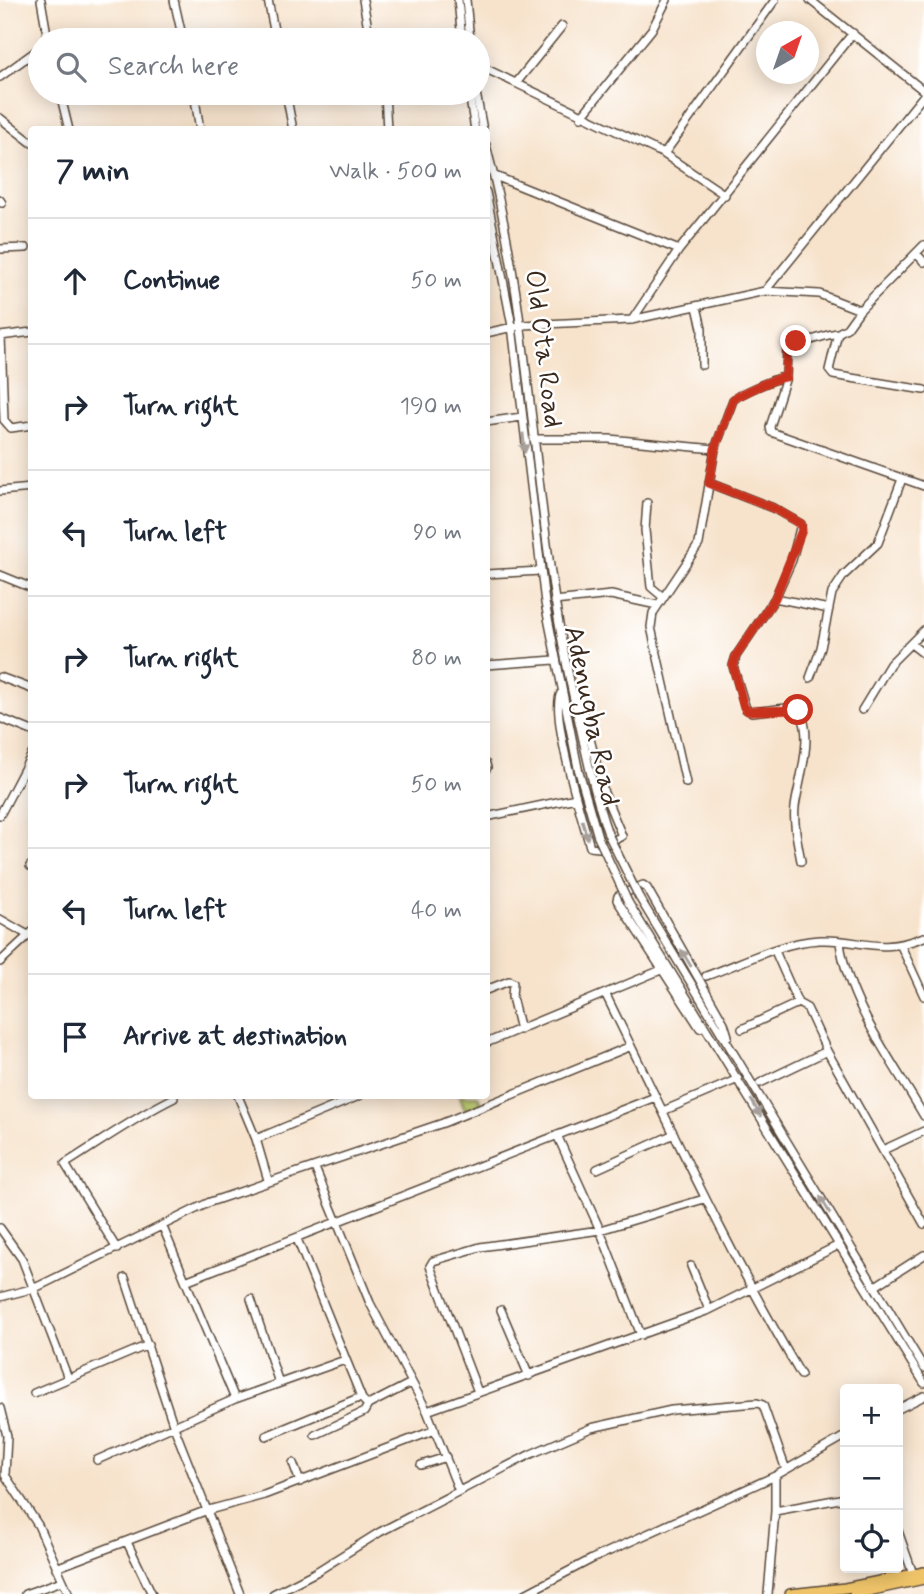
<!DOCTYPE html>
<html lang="en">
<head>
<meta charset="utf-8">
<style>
	body { margin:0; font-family:Mynerve,sans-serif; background:#f2f2f3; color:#1f2937 }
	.controls { position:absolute; right:21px; bottom:21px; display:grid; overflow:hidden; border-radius:7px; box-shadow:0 4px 18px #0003 }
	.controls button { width:63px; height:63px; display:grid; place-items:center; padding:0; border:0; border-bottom:2px solid #e0e1e3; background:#fff; color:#1f2937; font:35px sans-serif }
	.compass { position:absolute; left:756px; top:21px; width:63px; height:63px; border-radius:50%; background:#fff; box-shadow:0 4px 18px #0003; rotate:40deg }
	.stop { position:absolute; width:21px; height:21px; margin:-16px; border:5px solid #c8321e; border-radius:50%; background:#fff }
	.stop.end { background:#c8321e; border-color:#fff; box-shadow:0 2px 7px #0008 }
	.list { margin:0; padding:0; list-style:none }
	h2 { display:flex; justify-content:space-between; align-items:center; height:91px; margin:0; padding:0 28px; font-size:30px }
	h2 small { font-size:23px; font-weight:400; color:#747a83 }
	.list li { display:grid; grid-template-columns:46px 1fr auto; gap:21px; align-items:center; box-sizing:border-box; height:126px; padding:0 28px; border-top:2px solid #e0e1e3 }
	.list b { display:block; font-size:26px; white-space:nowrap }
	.list em { font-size:23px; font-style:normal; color:#747a83 }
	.icon { flex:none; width:38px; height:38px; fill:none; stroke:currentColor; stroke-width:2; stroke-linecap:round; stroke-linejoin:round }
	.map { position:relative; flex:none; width:924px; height:1594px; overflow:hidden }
	.search { position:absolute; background:#fff; box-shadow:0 4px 18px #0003; left:28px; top:28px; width:462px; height:77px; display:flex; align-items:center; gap:18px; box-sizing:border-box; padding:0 24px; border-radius:38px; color:#747a83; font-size:26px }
	.panel { position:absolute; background:#fff; box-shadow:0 4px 18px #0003; left:28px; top:126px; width:462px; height:973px; border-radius:7px }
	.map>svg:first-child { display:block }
</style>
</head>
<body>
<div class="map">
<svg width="924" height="1594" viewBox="0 0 924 1594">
	<defs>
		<pattern id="grass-tufts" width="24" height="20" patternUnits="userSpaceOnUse" patternTransform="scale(1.75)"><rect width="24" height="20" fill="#bac86a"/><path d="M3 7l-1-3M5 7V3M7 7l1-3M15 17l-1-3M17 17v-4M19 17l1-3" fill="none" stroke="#98a357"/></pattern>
	</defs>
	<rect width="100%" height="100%" fill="#fff"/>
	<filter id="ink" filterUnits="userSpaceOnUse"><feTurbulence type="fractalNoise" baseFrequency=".0143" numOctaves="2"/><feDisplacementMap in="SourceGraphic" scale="14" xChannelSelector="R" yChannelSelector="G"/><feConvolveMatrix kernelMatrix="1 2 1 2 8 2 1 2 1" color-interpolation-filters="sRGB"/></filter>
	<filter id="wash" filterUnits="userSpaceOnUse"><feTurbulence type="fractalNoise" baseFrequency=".00686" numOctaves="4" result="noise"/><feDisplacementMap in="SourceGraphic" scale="28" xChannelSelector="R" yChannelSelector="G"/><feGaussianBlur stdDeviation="1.57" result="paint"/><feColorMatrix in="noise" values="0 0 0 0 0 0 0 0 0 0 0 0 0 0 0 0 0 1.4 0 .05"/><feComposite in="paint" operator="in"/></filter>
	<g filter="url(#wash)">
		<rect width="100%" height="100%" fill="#f7e3cc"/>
		<path fill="url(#grass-tufts)" stroke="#7a7944" stroke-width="2" d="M460,1096H478L482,1104L465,1110Z"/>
	</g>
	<g filter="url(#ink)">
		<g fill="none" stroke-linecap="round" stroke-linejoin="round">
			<defs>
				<path id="minor" d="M41,0L48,40
					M174,0L183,40
					M268,0L276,40
					M363,0L370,40
					M458,0L462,40
					M466,0L470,40
					M810,0L924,91
					M478,65L664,154L725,195
					M0,77L40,48
					M517,82L562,26
					M60,93L69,130
					M194,93L200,130
					M286,93L293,130
					M385,93L387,130
					M469,93L475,130
					M476,93L483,130
					M581,117L652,29L667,0
					M0,118L32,143
					M486,145C534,325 532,514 573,695C584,742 592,788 608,834
					M664,154L775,0
					M495,176L679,250
					M486,192L512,326L545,603L578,768L598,837
					M0,200L2,203
					M924,245L860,310L847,328L838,333L829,370L833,375L924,390
					M0,249L26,248
					M917,254L924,262
					M765,291L924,95
					M697,307L702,328V365
					M632,320L679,250L853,33
					M486,333L522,325L631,320L765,291L819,294L860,310
					M0,336L32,332
					M1,336L4,420L11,428L32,425
					M786,377L770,427L771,432L924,486
					M486,422L522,417
					M533,439H609L715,449
					M709,483L773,508L801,524L792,560L775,598L736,656L733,666L746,709L752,712L795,707C818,727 798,782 795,807C793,825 798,844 801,861
					M0,491L32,488
					M647,503L645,530L651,587L663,597
					M486,574L541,571
					M0,575L32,588
					M775,598L829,609
					M554,601L611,595L657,605
					M911,644L924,654
					M486,665L555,660
					M0,677L32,689
					M810,678L821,648L832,593L844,575L878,543L902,479
					M561,693C549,712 583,821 590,847L599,848L622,836L604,793L581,704L574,695
					M862,710L890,664L924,630
					M0,718L32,731
					M486,764L487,768
					M686,783L651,627L653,613L699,544L715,449L733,400C739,394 777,377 786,377L787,349L796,341C811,343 822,335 838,333
					M0,815L32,754
					M486,817L576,798
					M30,866L32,867
					M639,897L924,1368
					M628,902L924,1383
					M0,919L28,935
					M840,943C849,1005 893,1062 924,1116
					M901,946L924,996
					M775,951L798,1003L807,1008L827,1051L924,1224
					M0,962L32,932
					M706,976C742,963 781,942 819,940C862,938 876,956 924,937
					M486,990L509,981L513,983L512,997L520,1030
					M606,995C669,1123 728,1252 801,1375
					M700,1028L617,900L618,896L643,885L647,888L724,1023L728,1036
					M742,1029L798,1003
					M486,1043L661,970
					M760,1083L827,1051
					M238,1096L256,1139L268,1180
					M663,1111L738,1079
					M557,1135L600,1230L641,1335
					M256,1139L359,1096
					M883,1150L924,1131
					M315,1168L370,1303L427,1411L459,1491
					M597,1169L674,1134
					M162,1225L235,1399
					M0,1228L22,1259L68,1378
					M297,1239L362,1399L368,1405L411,1383
					M117,1249L65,1164C102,1141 135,1117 174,1098
					M691,1266L709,1310
					M125,1278L174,1427L240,1594
					M188,1280L655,1097
					M874,1287L924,1255
					M0,1297L35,1288L210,1202L443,1123L631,1046
					M251,1299L279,1383
					M501,1310L529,1376
					M478,1392L430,1266L433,1261L480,1247L600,1230L704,1199
					M34,1393L148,1345
					M0,1408L7,1436L5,1475L38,1525L69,1594
					M898,1409L924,1396
					M427,1411L709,1310L839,1245
					M315,1435L364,1412L368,1405
					M266,1436L361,1397
					M97,1460L235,1399L345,1360
					M293,1463L300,1482
					M421,1465L446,1457
					M775,1511L845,1498
					M898,1531L913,1574
					M127,1542L152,1594
					M56,1568L205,1511L264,1495L435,1430
					M25,1594L62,1581
					M273,1594L316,1572L380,1532L531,1454L591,1428L672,1410L757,1403L763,1405L785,1467
					M525,1594L592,1559L775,1476L845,1436
					M768,1594L775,1511V1476"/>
				<path id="major" d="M790,1594L845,1588L924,1572
					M854,1594L924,1579"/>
			</defs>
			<use href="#minor" stroke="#574638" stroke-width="10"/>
			<use href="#major" stroke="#574638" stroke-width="12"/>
			<use href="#minor" stroke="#fff" stroke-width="7"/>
			<use href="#major" stroke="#efc469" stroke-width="9"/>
			<defs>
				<path id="minor-bridge" d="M608,834L639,897
					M598,837L628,902"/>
			</defs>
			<use href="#minor-bridge" stroke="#574638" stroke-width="10" stroke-linecap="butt"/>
			<use href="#minor-bridge" stroke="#fff" stroke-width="7"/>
		</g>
		<defs><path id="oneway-solid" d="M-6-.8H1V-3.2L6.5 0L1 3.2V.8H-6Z" transform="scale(1.75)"/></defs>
		<g fill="#a79f9a">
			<use href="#oneway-solid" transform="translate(524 443) rotate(84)"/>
			<use href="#oneway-solid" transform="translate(585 830) rotate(74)"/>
			<use href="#oneway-solid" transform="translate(686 958) rotate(-121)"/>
			<use href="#oneway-solid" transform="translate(756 1108) rotate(59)"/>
			<use href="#oneway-solid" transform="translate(825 1205) rotate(-121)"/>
		</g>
	</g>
	<g fill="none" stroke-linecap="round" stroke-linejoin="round" filter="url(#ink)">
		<path stroke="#c8321e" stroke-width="9" d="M796,341L787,349L786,377C778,377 739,394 733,400L715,449L709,483L773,508L801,524L802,530L775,598L736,656L733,666L744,707L748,711L798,710"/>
	</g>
	<g text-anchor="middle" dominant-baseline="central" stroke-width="5" stroke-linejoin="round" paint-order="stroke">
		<g font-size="28" fill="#3b2a1e" stroke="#fff">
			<text transform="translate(543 349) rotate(83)">Old Ota Road</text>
			<text transform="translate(591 716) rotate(78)">Adenugba Road</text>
		</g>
	</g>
</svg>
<div class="controls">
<button>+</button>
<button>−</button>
<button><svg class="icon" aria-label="locate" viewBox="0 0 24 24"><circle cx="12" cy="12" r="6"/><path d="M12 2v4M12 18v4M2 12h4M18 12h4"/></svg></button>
</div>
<svg class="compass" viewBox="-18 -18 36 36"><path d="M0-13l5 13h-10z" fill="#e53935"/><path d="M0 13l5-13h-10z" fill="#747a83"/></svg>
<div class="stop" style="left:798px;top:710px"></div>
<div class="stop end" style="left:796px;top:341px"></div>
<div class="search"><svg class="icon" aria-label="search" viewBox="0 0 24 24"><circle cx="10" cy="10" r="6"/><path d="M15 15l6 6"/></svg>Search here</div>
<section class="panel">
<h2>7 min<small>Walk · 500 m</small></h2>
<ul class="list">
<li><svg class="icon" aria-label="ahead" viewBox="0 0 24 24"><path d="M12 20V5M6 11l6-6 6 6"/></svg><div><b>Continue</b></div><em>50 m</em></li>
<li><svg class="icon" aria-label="right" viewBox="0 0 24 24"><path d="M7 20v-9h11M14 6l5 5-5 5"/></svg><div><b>Turn right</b></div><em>190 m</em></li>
<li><svg class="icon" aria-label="left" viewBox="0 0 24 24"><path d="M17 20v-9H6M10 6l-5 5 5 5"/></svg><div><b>Turn left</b></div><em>90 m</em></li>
<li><svg class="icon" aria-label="right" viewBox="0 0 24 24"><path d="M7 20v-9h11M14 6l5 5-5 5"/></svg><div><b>Turn right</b></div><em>80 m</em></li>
<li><svg class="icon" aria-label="right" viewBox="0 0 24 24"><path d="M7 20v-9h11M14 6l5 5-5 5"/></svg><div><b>Turn right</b></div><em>50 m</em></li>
<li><svg class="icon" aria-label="left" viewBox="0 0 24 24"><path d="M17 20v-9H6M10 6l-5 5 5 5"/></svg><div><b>Turn left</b></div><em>40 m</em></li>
<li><svg class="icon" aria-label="arrive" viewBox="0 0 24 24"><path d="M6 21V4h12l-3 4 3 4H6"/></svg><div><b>Arrive at destination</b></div></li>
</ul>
</section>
</div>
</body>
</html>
